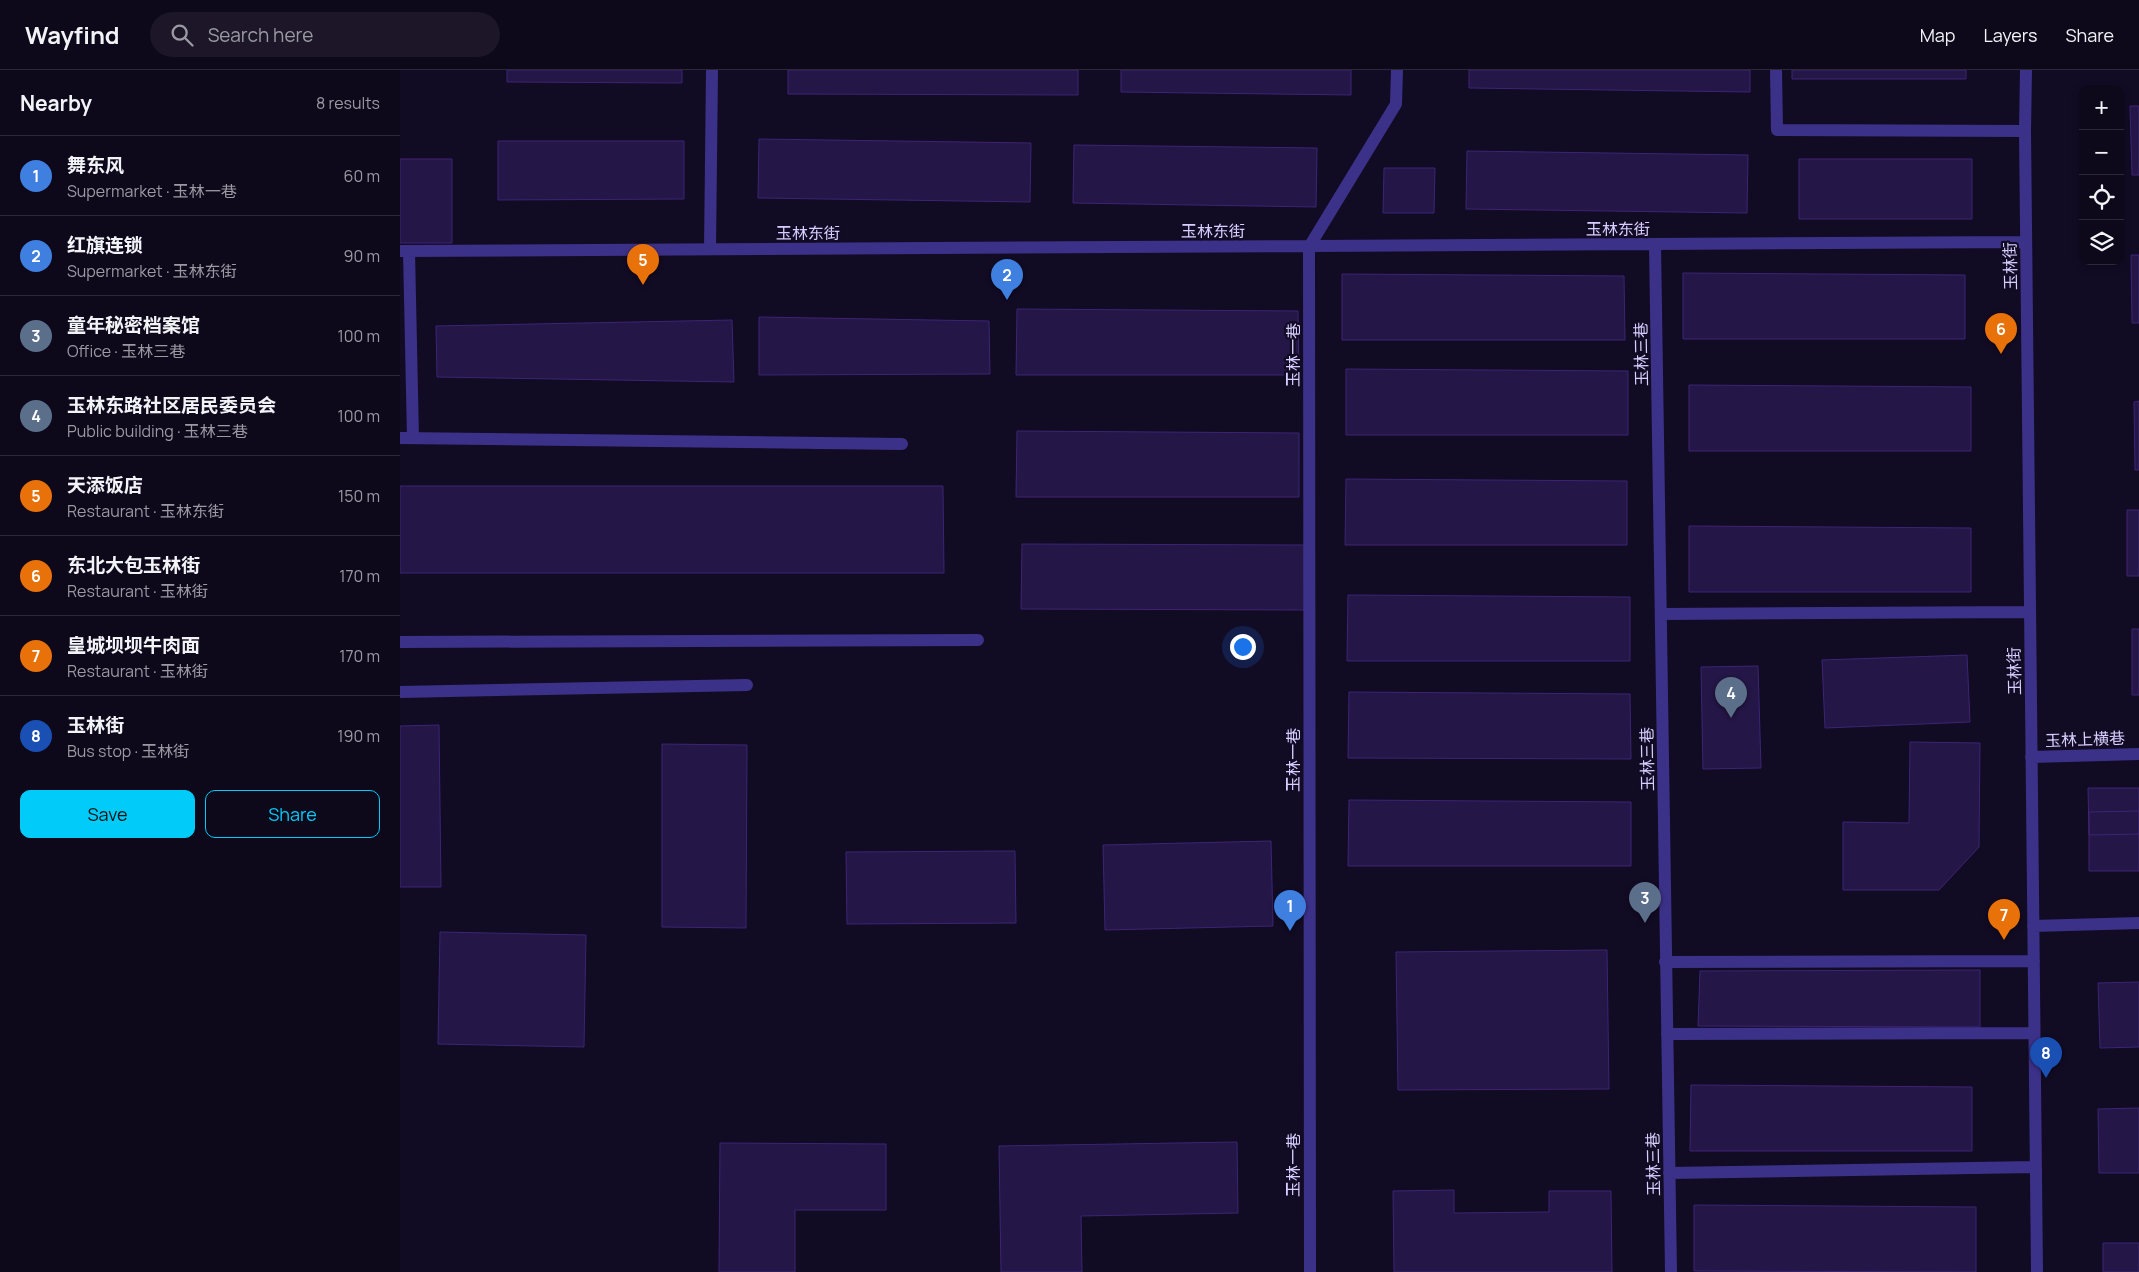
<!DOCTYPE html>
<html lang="en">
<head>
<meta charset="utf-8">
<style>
	body { margin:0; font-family:Manrope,"Noto Sans SC",sans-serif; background:#1c1628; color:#f1f3f6 }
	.controls { position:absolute; right:15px; top:15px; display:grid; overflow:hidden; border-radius:10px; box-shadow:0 2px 8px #0003 }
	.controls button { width:45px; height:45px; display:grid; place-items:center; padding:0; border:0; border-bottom:1px solid #2e293a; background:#0e081b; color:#f1f3f6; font:25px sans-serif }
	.you { position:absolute; left:842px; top:576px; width:18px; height:18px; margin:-12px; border:4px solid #fff; border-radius:50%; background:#1a73e8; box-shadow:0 0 0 8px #1a73e833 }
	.badge { display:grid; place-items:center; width:32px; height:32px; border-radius:50%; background:#00cbf9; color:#fff; font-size:16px; font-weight:700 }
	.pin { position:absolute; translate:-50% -41px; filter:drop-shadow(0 1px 2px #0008) }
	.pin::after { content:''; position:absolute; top:26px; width:18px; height:15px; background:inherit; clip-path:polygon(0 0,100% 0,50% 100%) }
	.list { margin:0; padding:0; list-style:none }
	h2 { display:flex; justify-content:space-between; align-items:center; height:65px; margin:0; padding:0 20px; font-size:21px }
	h2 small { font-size:16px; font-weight:400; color:#9b9aa3 }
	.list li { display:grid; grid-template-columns:32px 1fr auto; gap:15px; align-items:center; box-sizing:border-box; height:80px; padding:0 20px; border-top:1px solid #2e293a }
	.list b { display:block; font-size:19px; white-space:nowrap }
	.list p { margin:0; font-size:16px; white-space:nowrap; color:#9b9aa3 }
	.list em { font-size:16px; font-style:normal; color:#9b9aa3 }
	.actions { display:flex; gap:10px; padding:15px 20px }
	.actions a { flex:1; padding:11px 0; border:1px solid #00cbf9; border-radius:10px; text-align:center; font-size:18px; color:#00cbf9 }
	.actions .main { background:#00cbf9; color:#111 }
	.icon { flex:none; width:28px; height:28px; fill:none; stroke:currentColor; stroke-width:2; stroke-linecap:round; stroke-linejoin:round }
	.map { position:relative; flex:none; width:1739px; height:1202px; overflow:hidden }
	header { display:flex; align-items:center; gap:30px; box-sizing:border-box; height:70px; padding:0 25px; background:#0e081b; border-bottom:1px solid #2e293a }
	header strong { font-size:24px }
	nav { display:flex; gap:28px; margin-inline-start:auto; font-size:18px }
	.search { width:350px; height:45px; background:#1c1628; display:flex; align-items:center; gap:12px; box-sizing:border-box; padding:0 18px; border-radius:28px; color:#9b9aa3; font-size:19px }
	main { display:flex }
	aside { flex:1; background:#0e081b }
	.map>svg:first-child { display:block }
</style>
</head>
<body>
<header>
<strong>Wayfind</strong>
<div class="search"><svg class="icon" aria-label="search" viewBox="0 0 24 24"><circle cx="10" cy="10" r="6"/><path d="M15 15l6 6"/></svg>Search here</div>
<nav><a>Map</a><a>Layers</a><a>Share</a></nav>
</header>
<main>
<aside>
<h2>Nearby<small>8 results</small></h2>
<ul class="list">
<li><span class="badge" style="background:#3f7fe0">1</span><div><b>舞东风</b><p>Supermarket · 玉林一巷</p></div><em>60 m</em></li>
<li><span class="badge" style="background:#3f7fe0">2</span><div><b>红旗连锁</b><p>Supermarket · 玉林东街</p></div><em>90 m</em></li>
<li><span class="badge" style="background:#5c6f8a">3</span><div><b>童年秘密档案馆</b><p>Office · 玉林三巷</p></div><em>100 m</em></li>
<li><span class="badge" style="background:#5c6f8a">4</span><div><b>玉林东路社区居民委员会</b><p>Public building · 玉林三巷</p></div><em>100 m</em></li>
<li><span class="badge" style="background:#e8710a">5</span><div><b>天添饭店</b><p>Restaurant · 玉林东街</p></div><em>150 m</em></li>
<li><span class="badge" style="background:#e8710a">6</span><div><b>东北大包玉林街</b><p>Restaurant · 玉林街</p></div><em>170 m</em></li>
<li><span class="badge" style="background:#e8710a">7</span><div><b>皇城坝坝牛肉面</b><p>Restaurant · 玉林街</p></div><em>170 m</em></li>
<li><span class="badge" style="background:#1a4fb4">8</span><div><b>玉林街</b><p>Bus stop · 玉林街</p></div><em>190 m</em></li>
</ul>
<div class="actions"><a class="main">Save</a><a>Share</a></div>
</aside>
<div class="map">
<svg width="1739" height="1202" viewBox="0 0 1739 1202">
	<rect width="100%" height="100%" fill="#120b24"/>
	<path fill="#241646" stroke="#3c2575" d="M107,0H282V13L107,12Z
		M388,0H678V25L388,24Z
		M721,0H951V25L721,22Z
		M1069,0H1350V22L1069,18Z
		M1392,0H1566V9H1392Z
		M1730,36H1739V105H1732Z
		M359,69L631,73L630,132L358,128Z
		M98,71H284V129L98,130Z
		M674,75L917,78L916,137L673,133Z
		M1067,81L1348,85L1347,143L1066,139Z
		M0,89H52V173H0Z
		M1399,89H1572V149H1399Z
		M984,98H1035L1034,143H983Z
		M1731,185H1739V253H1732Z
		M1283,203L1565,205V269H1283Z
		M942,204L1224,206L1225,270H942Z
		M617,239L898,241L899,305H616Z
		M359,247L589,251L590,304L359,305Z
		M332,250L334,312L37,307L36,256Z
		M946,299L1228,301V365H946Z
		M1289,315L1571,317V381H1289Z
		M1739,331V400H1735L1734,332Z
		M617,361L899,363V427H616Z
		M946,409L1227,411V475H945Z
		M0,416H543L544,503H0Z
		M1727,440H1739V506H1727Z
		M1289,456L1571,458V522H1289Z
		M622,474L904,475V540L621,539Z
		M948,525L1230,527V591H947Z
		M1732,559H1739V625H1732Z
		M1567,585L1570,652L1425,658L1422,590Z
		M1358,596L1361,698L1303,699L1301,597Z
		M949,622L1230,624L1231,689L948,688Z
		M39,655L41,817H0V656Z
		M1510,672L1580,673L1579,777L1539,820H1443V752L1509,753Z
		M262,674L347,675L346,858L262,857Z
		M1688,718H1739V764L1689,765Z
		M949,730L1231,732V796H948Z
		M1739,741V801H1689V742Z
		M871,771L873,856L705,860L703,775Z
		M615,781L616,853L447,854L446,782Z
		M40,862L186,865L184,977L38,974Z
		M1207,880L1209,1019L998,1020L996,882Z
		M1580,900V957L1298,956L1300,901Z
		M1739,912V977L1700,978L1698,913Z
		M1291,1015L1572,1017V1081H1290Z
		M1739,1038V1103H1699L1698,1039Z
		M837,1072L838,1143L681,1146L682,1202H601L599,1076Z
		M320,1073L486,1074V1140H395V1202H319Z
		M1054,1120V1143L1149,1142V1121H1211L1212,1202H994L993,1121Z
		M1294,1135L1576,1137V1202L1294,1201Z
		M1703,1173H1739V1202H1703Z"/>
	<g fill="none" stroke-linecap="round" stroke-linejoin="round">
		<path stroke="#3c3188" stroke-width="12" d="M1376,0L1377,60L1625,61
			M1626,0L1625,61L1637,1202
			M1255,175L1271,1202
			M310,179L312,0
			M0,181L1626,172
			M9,181L13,368
			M0,368L502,374
			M1261,544L1630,542
			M0,572L578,570
			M0,622L347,615
			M1631,687L1739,684
			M1633,856L1739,853
			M1265,892L1634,891
			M1267,964L1634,963
			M1269,1103L1636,1097
			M910,1202L909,177L996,34L997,0"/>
	</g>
	<g text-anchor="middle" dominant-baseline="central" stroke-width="4.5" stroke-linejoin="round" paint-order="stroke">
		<g font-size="16" fill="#d8ceff" stroke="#120b24">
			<text x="1218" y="159">玉林东街</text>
			<text x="813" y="161">玉林东街</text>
			<text x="408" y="163">玉林东街</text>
			<text transform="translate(1610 196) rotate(-91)">玉林街</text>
			<text transform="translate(1241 284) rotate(-91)">玉林三巷</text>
			<text transform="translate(893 285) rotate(-90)">玉林一巷</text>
			<text transform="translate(1614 601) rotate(-91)">玉林街</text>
			<text transform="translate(1685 669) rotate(-2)">玉林上横巷</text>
			<text transform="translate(1247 689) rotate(-91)">玉林三巷</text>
			<text transform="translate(893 690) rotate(-90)">玉林一巷</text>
			<text transform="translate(1253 1094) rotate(-91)">玉林三巷</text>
			<text transform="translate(893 1095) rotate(-90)">玉林一巷</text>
		</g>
	</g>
</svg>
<div class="controls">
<button>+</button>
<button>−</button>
<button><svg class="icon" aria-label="locate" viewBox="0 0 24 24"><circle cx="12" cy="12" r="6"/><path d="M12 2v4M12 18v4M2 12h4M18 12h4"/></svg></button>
<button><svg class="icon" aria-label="layers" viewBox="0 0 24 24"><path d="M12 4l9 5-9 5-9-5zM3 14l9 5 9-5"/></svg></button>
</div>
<div class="you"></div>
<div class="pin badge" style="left:890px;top:861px;background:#3f7fe0">1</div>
<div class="pin badge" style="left:607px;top:230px;background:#3f7fe0">2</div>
<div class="pin badge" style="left:1245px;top:853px;background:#5c6f8a">3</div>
<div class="pin badge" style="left:1331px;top:648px;background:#5c6f8a">4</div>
<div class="pin badge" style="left:243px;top:215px;background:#e8710a">5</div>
<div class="pin badge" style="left:1601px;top:284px;background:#e8710a">6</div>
<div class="pin badge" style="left:1604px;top:870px;background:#e8710a">7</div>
<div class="pin badge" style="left:1646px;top:1008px;background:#1a4fb4">8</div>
</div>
</main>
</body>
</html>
